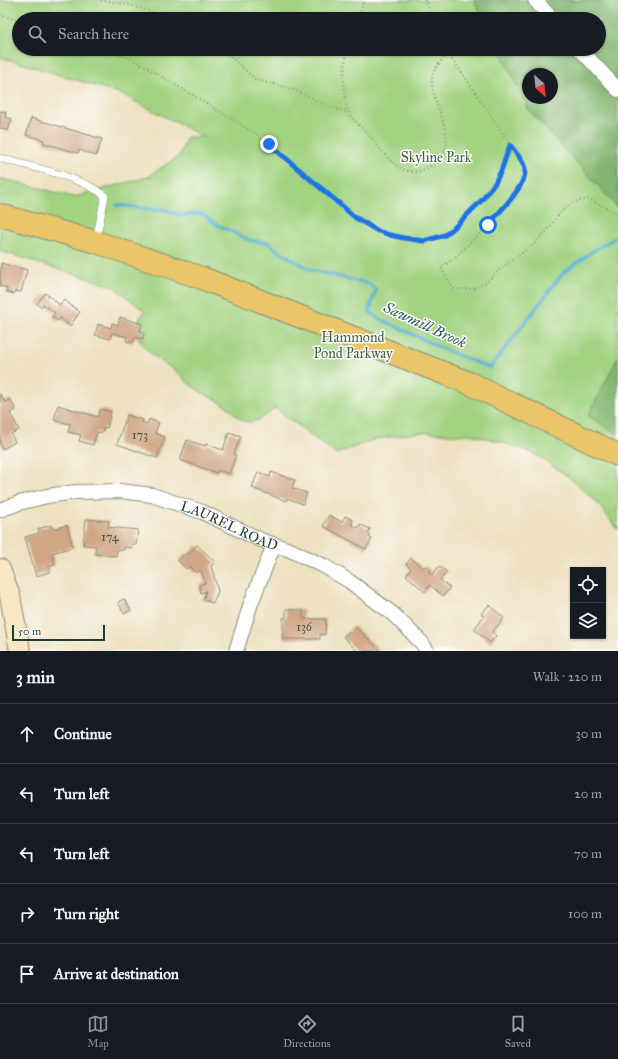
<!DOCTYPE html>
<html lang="en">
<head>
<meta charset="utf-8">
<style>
	body { margin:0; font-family:"IM FELL Great Primer",serif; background:#20242c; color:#f1f3f6 }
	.controls { position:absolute; right:12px; bottom:12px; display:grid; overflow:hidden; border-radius:0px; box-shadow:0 1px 3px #0004 }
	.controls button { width:36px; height:36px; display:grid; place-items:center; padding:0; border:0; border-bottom:1px solid #363941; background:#171b24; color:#f1f3f6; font:20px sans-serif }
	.compass { position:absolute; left:522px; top:68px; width:36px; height:36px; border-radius:50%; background:#171b24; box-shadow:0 1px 3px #0004; rotate:153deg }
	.scale { position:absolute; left:12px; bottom:10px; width:93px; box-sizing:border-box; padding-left:4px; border:2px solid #1f3d34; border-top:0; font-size:11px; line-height:14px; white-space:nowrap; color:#1f3d34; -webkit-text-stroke:3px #fdfcf7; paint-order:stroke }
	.stop { position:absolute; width:12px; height:12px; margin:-9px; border:3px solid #1a73e8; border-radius:50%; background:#fff }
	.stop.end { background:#1a73e8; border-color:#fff; box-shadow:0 1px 4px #0008 }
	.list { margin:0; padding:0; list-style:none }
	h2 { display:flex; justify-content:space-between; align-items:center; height:52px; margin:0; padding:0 16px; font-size:17px }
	h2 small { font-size:13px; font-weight:400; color:#9ea1a6 }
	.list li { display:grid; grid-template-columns:26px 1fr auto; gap:12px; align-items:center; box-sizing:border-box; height:60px; padding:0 16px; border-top:1px solid #363941 }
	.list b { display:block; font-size:15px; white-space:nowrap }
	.list em { font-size:13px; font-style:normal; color:#9ea1a6 }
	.icon { flex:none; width:22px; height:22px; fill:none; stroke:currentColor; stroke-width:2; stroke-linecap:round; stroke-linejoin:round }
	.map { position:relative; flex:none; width:618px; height:651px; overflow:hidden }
	.search { position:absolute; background:#171b24; box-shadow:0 1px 3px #0004; left:12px; right:12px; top:12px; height:44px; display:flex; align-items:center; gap:10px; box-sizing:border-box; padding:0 14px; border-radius:22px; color:#9ea1a6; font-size:15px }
	.sheet { height:352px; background:#171b24 }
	nav { display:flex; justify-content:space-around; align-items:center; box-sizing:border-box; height:56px; border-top:1px solid #363941; background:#171b24; font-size:11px; color:#9ea1a6 }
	nav a { display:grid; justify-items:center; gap:2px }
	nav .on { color:#8c9099 }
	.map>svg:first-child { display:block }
</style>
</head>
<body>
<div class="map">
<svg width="618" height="651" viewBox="0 0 618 651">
	<rect width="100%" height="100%" fill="#fdfcf7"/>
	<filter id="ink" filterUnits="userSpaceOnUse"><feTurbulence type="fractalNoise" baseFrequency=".025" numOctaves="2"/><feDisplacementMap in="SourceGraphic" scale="8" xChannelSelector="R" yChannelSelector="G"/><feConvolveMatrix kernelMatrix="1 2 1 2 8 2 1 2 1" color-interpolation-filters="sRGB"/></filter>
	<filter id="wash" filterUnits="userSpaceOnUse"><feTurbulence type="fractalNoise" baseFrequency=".012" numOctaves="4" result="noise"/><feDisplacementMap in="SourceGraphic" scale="16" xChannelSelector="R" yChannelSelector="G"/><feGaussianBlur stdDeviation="0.9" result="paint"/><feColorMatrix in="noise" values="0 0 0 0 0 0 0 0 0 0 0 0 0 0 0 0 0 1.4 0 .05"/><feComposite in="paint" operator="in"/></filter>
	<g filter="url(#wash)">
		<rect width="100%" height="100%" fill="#eee1c1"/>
		<path fill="#a2d381" stroke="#60885a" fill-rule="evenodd" d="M0,0H618V530L596,501L570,478L538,456L528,451L498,441L469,434L458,435L426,432L414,433L376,439L336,454L275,408C268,414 257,423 248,422C239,422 233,410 226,406C215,398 202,394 192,386C185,381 180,374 173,369C161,361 146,353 139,339C134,329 138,319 145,311L112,286L0,251V178L74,197L151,176L153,173L179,156L187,137H204L119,93L0,57ZM19,19H599V49H19ZM528,74H552V98H528Z"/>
		<path fill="#81b56f" stroke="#507952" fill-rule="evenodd" d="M474,0H618V208L529,110L499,49H599V19H484ZM528,74H552V98H528Z
			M618,357V434L588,416Z"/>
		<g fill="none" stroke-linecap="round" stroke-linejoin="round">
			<path stroke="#50aece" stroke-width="3.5" d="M117,205L157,210L164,209L182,216L190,214H202L216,224L249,240L269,243L280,252L311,270L370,284L376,290L369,311L376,317L443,349L490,368L563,273L593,251L618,236"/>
		</g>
		<g id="blocks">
			<path fill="#d1a686" d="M0,111L6,112L5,117L12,119L8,131L0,128Z
				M31,118L102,139L96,156L79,150L78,153L43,143L44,140L26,135Z
				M1,263L27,270L21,292L15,291L14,294L6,292L7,288L0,286Z
				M45,293L60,305L64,300L80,312L70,326L60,318L58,321L52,317L55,313L43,304L41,307L37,304Z
				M120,317L142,324L140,331L144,333L143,339L135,337L133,343L126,341L127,337L112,333L110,339L95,335L98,324L111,328L112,323L118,325Z
				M0,394L5,402L10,399L16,410L10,413L19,430L11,434L15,442L3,449L0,444Z
				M58,405L98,417L100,409L111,412L107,428L104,427L102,433L97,432L93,445L79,441L81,435L68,432L70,424L54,420Z
				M127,415L143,420L142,422L147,424L149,419L159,423L155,433L165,437L157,458L117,444Z
				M229,432L241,436L234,454L236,455L229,474L218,470L217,473L180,460L187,440L205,446L206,444L223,450Z
				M258,472L270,477L271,472L295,480L292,488L307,493L303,504L287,498L286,501L252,488Z
				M329,515L342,522L345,516L353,520L351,524L358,528L360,524L370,529L368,533L370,534L369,537L372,539L366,549L323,526Z
				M86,519L109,521L108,527L138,530L136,545L132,544L131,548L124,547V550H117L116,556L95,554L96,546L83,545Z
				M51,525L53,529L67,525L73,547L52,553L55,565L48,567L50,572L36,576L25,537L39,533L38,529Z
				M197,545L215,562L211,566L218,591L213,603L203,600L206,591L201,593L199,585L205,583L202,573L199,570L196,573L189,566L187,569L178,561L186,553L188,555Z
				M411,558L423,568L425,566L431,571L429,573L432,575L439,566L447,572L440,580L450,588L443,596L430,585L425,592L406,575L411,569L406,564Z
				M124,599L131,610L124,614L118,602Z
				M489,605L504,618L492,632L496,636L490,643L474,629L484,616L481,614Z
				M286,609L303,610V619H326L325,635L320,634V639H283V618H286Z
				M354,626L381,651H357L343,637Z"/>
		</g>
	</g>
	<g filter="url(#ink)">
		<use href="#blocks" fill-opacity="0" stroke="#868f7a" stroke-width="1"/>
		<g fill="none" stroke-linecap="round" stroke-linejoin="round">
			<defs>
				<path id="lane" d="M0,158C30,167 81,176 105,196L96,240"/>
				<g id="street">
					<path d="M535,0L552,19"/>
					<path d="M580,49L618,90"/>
					<path id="s1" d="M0,510L19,503L47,496L76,492L120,491L152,495L202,512L261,540L290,550L324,566L349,581L393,614L422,643L427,651"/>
					<path d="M236,651L251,603L274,545"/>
				</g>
				<path id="secondary" d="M0,569L10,596L20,651"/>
				<path id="primary" d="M0,215L96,242L202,278L469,383L618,455"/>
			</defs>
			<use href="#lane" stroke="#868f7a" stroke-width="8"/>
			<use href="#street" stroke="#868f7a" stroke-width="16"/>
			<use href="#secondary" stroke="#868f7a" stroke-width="22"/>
			<use href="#primary" stroke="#868f7a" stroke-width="24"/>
			<path stroke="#868f7a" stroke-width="2" stroke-dasharray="1 3" stroke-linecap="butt" d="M101,0L130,5L171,19
				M425,0L434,19
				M0,14L19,21
				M358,19L364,0
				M104,49L132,59L148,68L255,133L297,167L356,219L378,231L403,239L424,241L435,239L445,235L455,227L482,200L495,183L501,171L510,145
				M222,49L255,79C265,83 277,84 288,88C308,94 326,108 348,112
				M348,49C343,67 343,82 346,100C346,104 346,109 348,112C350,117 363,129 368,134C387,157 406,189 438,160C463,136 425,100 433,73C435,67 443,59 448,54
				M446,49L448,54L467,80L523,164C524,168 525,171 524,176C520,189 510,199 501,209C483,230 464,251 441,268L454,289H473L487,282L501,268L534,244L545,233L560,213L573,202L589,199L618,214"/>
			<use href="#lane" stroke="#fff" stroke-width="7"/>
			<use href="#street" stroke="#fff" stroke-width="14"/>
			<use href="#secondary" stroke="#f7e8c3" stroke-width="20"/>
			<use href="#primary" stroke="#ebc669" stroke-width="22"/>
		</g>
	</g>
	<g fill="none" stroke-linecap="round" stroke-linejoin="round" filter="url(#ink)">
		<path stroke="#1a73e8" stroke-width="5" d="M269,144L356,218L378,231L390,235L404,238L424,241L445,235L455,227L482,200L495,183L501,171L510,145C515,152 524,161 525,169C527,186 498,213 488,225"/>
	</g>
	<g text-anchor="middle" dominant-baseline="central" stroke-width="3" stroke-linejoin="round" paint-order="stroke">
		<g font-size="12" fill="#4c5748">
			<text x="140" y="435">173</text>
			<text x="110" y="537">174</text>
			<text x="304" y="627">136</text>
		</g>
		<g font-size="14" fill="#406247" stroke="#fdfcf7">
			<text x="436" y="157">Skyline Park</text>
			<text x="353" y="337">Hammond<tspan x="353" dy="16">Pond Parkway</tspan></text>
		</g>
		<g font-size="14" fill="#1f3d34" stroke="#fdfcf7">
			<text stroke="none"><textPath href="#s1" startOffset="238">LAUREL ROAD</textPath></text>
		</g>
		<g font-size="15" font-style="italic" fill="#2e5f62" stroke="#fdfcf7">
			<text transform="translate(425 325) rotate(25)">Sawmill Brook</text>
		</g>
	</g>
</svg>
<div class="controls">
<button><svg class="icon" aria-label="locate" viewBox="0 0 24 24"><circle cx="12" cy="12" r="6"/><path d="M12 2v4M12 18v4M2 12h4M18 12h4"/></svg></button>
<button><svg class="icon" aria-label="layers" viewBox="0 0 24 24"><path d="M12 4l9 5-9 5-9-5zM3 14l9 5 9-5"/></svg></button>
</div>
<svg class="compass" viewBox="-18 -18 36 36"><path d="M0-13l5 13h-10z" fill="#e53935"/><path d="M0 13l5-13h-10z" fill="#9ea1a6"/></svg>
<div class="scale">50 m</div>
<div class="stop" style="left:488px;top:225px"></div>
<div class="stop end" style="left:269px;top:144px"></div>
<div class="search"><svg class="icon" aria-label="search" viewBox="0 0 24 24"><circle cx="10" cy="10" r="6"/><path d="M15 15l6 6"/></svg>Search here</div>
</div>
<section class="sheet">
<h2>3 min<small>Walk · 220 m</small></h2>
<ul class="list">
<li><svg class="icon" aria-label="ahead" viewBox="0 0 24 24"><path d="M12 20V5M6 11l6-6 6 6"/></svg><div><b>Continue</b></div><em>30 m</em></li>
<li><svg class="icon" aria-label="left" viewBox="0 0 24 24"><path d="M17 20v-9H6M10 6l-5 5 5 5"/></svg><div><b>Turn left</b></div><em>20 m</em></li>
<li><svg class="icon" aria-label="left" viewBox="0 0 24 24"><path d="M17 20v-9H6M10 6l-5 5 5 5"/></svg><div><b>Turn left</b></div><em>70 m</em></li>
<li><svg class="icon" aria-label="right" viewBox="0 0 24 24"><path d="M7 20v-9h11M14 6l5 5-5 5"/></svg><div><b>Turn right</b></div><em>100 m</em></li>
<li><svg class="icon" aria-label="arrive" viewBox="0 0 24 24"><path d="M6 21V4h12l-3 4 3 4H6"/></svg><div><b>Arrive at destination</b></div></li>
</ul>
</section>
<nav>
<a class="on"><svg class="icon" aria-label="map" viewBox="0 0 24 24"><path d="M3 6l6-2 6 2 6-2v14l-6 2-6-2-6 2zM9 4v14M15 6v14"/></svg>Map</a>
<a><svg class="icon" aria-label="directions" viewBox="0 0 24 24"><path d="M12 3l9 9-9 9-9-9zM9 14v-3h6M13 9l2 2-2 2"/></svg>Directions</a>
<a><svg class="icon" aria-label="saved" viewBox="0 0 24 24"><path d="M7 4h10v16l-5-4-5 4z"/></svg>Saved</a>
</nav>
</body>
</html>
